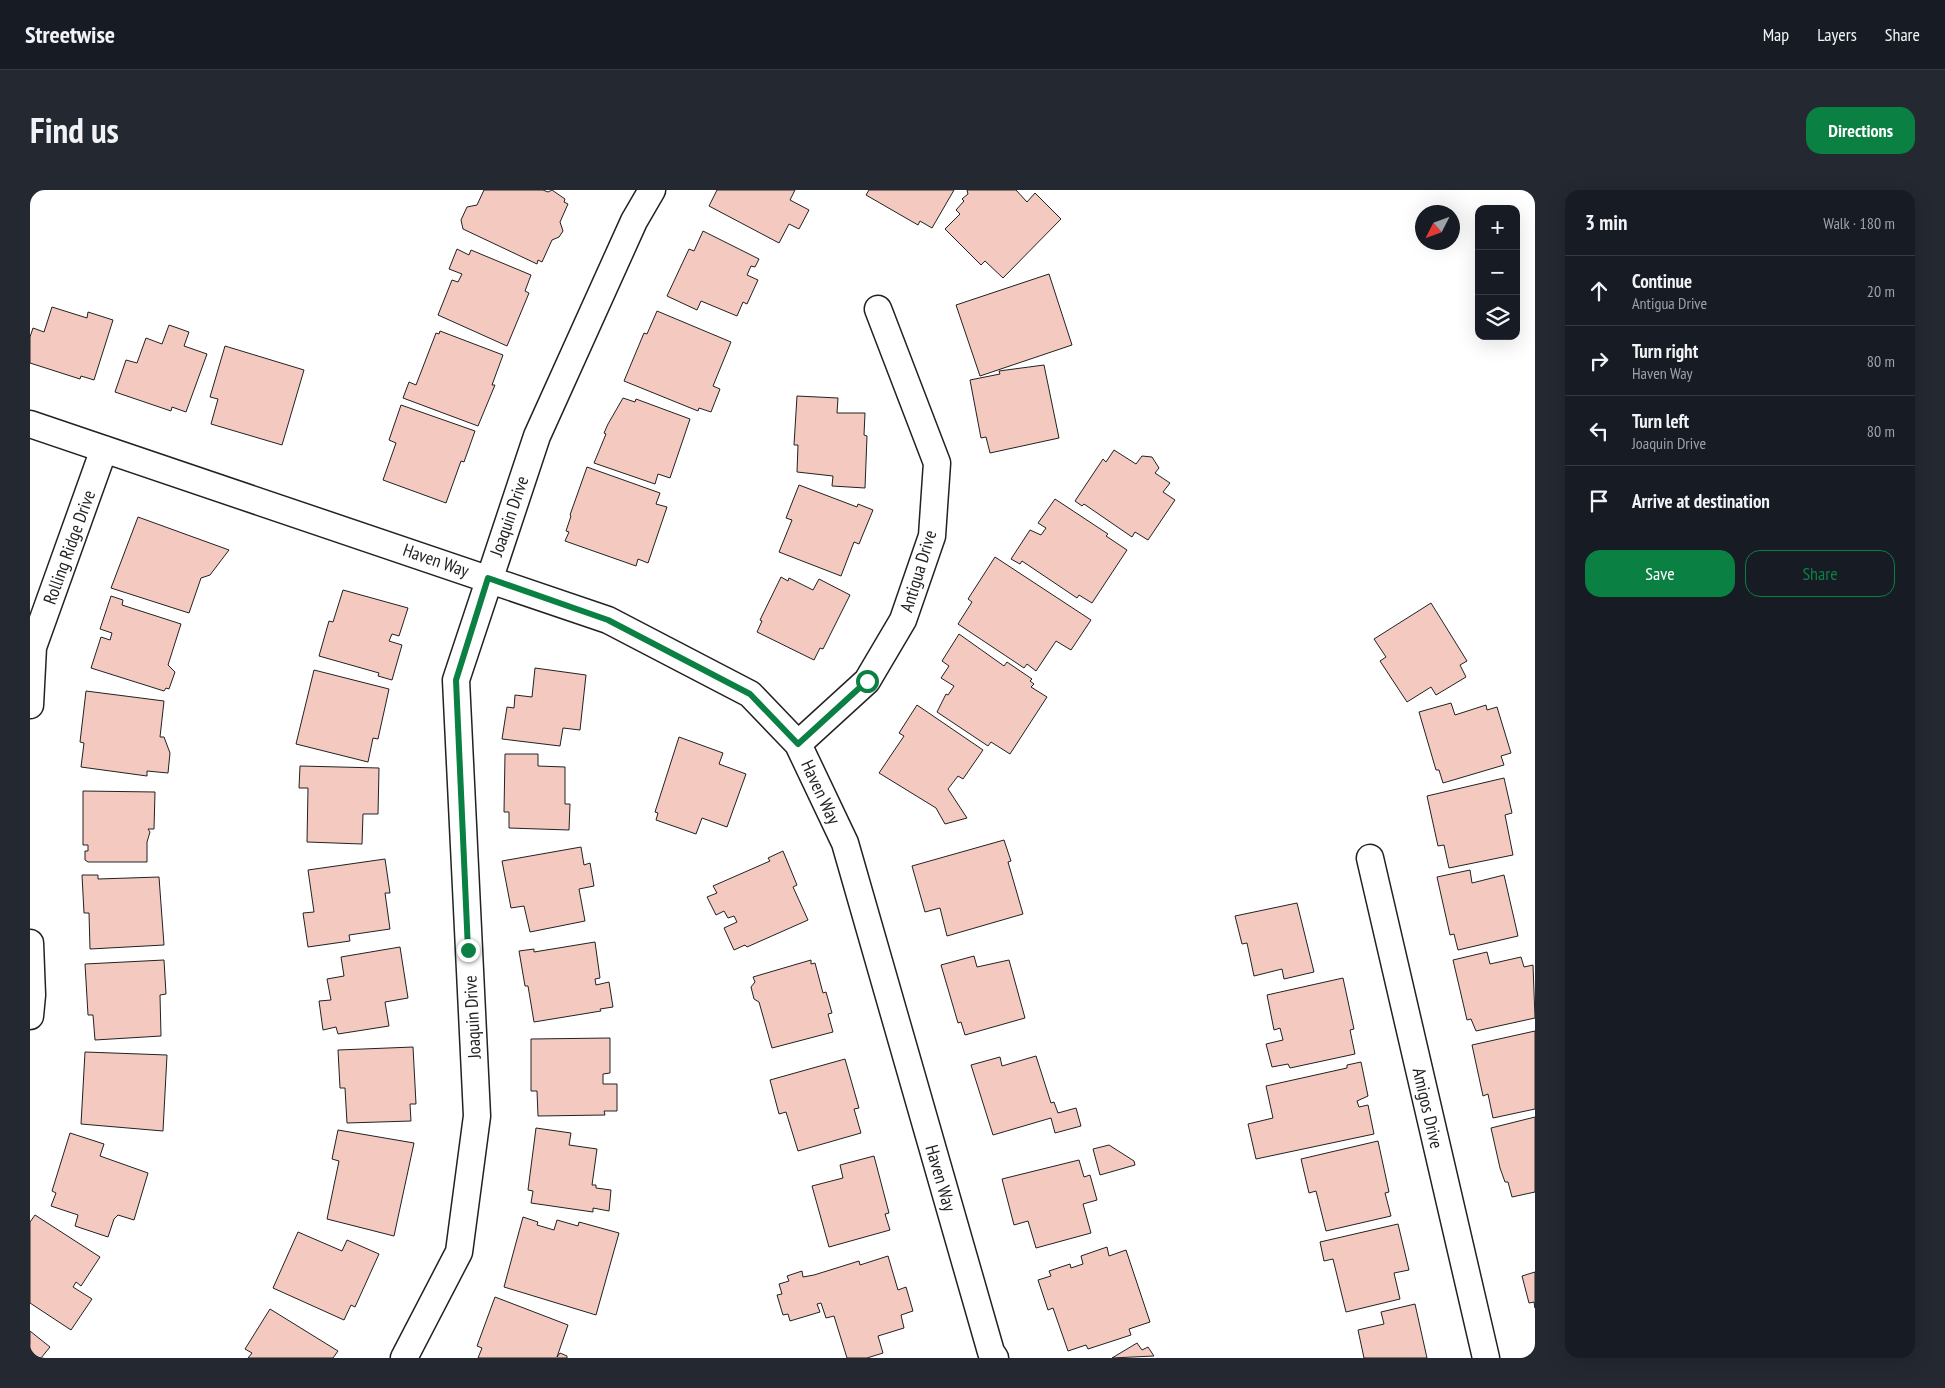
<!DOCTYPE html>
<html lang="en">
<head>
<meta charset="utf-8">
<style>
	body { margin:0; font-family:"PT Sans Narrow",sans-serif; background:#242831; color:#f1f3f6 }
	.controls { position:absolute; right:15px; top:15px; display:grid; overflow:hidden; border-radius:10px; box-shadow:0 5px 20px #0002 }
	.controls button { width:45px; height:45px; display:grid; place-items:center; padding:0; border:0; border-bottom:1px solid #363941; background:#171b24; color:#f1f3f6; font:25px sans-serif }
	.compass { position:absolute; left:1385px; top:15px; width:45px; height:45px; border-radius:50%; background:#171b24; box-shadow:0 5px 20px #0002; rotate:228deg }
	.stop { position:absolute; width:15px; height:15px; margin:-11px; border:4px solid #0b8043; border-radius:50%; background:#fff }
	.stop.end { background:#0b8043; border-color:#fff; box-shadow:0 1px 5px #0008 }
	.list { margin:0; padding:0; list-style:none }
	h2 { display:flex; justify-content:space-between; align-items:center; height:65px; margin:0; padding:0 20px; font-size:21px }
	h2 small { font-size:16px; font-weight:400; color:#9ea1a6 }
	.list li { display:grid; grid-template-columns:32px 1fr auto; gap:15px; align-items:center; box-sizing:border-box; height:70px; padding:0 20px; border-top:1px solid #363941 }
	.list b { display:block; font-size:19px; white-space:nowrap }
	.list p { margin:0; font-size:16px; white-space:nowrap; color:#9ea1a6 }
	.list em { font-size:16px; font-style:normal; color:#9ea1a6 }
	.actions { display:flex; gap:10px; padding:15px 20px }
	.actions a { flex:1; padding:11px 0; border:1px solid #0b8043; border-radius:15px; text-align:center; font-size:18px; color:#0b8043 }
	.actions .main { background:#0b8043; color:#fff }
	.icon { flex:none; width:28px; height:28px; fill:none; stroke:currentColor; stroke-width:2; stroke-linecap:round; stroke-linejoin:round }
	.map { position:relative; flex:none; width:1505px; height:1168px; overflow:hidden; border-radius:15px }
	header { display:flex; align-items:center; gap:30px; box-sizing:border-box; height:70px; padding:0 25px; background:#171b24; border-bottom:1px solid #363941 }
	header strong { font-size:24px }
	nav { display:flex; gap:28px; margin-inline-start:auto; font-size:18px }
	.intro { display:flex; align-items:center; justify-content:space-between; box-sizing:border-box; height:120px; padding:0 30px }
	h1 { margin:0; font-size:35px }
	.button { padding:12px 22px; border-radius:15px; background:#0b8043; color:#fff; font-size:18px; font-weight:700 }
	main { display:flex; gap:30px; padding:0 30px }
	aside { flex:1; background:#171b24; border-radius:15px; box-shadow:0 5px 20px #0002 }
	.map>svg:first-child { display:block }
</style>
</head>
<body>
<header>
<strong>Streetwise</strong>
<nav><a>Map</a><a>Layers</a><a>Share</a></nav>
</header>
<div class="intro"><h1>Find us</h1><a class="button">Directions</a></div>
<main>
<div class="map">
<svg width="1505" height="1168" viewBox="0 0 1505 1168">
	<rect width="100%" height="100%" fill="#fff"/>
	<path fill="#f3c9c0" stroke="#222" d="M454,0H513L518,2L522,0L535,9L534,12L538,14L530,32L533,41L529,47L522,50L512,72L508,70L507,74L433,39L431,30L437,17L447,15Z
		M687,0H765L760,10L779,20L769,39L759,34L749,53L679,16Z
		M839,0H924L902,38L890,31L888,35L836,5Z
		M937,0H986L997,12L1005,3L1031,29L973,88L955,71L951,75L915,39L930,24L926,20L934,11L932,9L938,4Z
		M673,41L729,69L725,77L721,76L717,85L728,90L717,114L713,112L707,126L671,111L667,120L637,106L659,59L664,61Z
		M427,59L439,65L441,60L501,85L495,101L499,103L477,156L408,125L422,90L428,92L432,84L419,79Z
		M1019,84L1042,155L950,186L926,115Z
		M22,117L57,128L58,122L83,130L64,190L51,186L50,189L0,173V147L3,138L14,142Z
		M627,121L701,152L683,196L690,199L681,222L669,218L668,221L594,191L614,143L617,144Z
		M139,135L159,142L154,156L177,164L156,222L142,217L141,221L85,202L96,170L107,173L116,148L132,154Z
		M410,141L473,165L462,195H465L448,236L373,208L379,192L386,195L406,143L409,144Z
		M195,156L274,180L252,255L181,234L188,209L180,207Z
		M1014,175L1029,248L960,263L956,247L951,248L940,190L970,184L969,181Z
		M767,206L808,208L807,223H835L834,245L837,246L835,298L802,296L803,286L767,282L768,255H764Z
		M593,208L605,212L606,209L660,229L640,288L628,284L625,294L564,273L576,244L574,243L578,234Z
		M371,215L445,241L434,272L431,271L416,313L353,290L366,253L359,250Z
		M1084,260L1106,274L1112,266L1122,267L1129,278L1125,283L1140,293L1133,302L1145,310L1118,350L1105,342L1102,347L1054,314L1052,316L1045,311L1073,269L1076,272Z
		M557,277L630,303L626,314L637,317L618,373L608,369L606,376L535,351L539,342L536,341L541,326L540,325Z
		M769,295L827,317L828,314L843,320L829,354L824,352L811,386L749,362L762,330L756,328Z
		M1025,309L1078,344L1076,346L1097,360L1062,413L1049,405L1047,408L992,371L990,374L981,369L1000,340L1011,345L1016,338L1008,333Z
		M108,327L199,360L180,385L171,388L159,423L81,398Z
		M965,367L1061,430L1041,460L1026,451L1006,481L997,474L994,478L928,434L942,412L938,409Z
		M751,387L758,391L759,388L783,400L789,389L820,405L793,459L790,458L784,470L727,442L732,431L730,430Z
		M313,400L378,418L369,446L362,444L359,451L372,455L362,490L348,486L349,483L289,466L299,431L303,432Z
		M81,406L93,410L92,415L151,434L138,475L145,482L139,499L136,498L134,501L61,478L71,447L80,450L82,443L70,439Z
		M1401,413L1437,471L1430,475L1436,487L1406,505L1401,497L1377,512L1350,471L1356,467L1344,449Z
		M929,444L974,476L977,472L1002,489L1000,491L1004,494L1001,497L1017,507L980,564L961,552L958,556L907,522L916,504L918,505L924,496L911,488L919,476L912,471Z
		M505,478L556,485L550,540L533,538L530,556L472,549L477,517L484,518L485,505L502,507Z
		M284,480L359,499L348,549L343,548L338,572L266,554Z
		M56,501L134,511L130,547H134L140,563L138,583L117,581V586L51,577L54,553L50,552Z
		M1421,513L1425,525L1456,515L1457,520L1467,517L1481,563L1471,566L1474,575L1413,593L1409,580H1406L1389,522Z
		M887,515L953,560L933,589L928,586L918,599L937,628L915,634L906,618L849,583L874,546L869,543Z
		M649,547L693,563L689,574L716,584L697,637L672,628L666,644L626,630L628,623L625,622Z
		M475,564H508V576L535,577V614H540L539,640L479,638V622H474Z
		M270,576L349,578L348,624H333L332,654L277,652L278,598H269Z
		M1474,588L1482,623L1475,625L1483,665L1419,678L1414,655L1408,656L1397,606Z
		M53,601L125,602L124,639H118L120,642L117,652V672H58L55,670V661H58V655H53Z
		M974,650L981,671L978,672L993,724L917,746L910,718L895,722L882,676Z
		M551,657L554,675L560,673L564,696L549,699L555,731L500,742L494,716L481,718L472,671Z
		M753,661L767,695L763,697L778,730L717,757L715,755L704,760L694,738L707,732L704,726L698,728L694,721L686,725L677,707L687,703L683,696L740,671L738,668Z
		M355,669L360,703H355L360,739L319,745L320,751L278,757L273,723L284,722L278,680Z
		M1440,680L1442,693L1474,685L1488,746L1428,760L1424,744L1420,745L1407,687Z
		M52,685H68V689L129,687L134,755L60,759L59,723H54Z
		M1267,713L1284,782L1254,789L1252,779L1224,786L1217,753L1212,754L1205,726Z
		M565,752L570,788L565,789L566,795L579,792L583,817L570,819L571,821L504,832L498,796H495L489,761L504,759V762Z
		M370,757L378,808L355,812L359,836L308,844L306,837L293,840L289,811L301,810L297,789L314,786L311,767Z
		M1457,762L1460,774L1491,767L1494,777L1503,775L1505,828L1446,841L1441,829L1437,830L1423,770Z
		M944,766L947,777L979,770L995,828L935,845L931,832L928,833L911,775Z
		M134,770L136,804L130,805L131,846L65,850L63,825H58L55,774Z
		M781,770V774L785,773L793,803L796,802L802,823L798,824L803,842L742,858L729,812L724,809L721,797L725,792L723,787Z
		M1313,788L1324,839L1320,840L1325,864L1260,878L1258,874L1242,877L1236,854L1253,850L1250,838L1244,840L1237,805Z
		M1505,841V919L1463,928L1458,904L1453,906L1442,855Z
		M580,848V883L573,884V894H587V921H574L575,925L508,926L507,901H501V849Z
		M383,857L386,914H380L381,931L317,933L315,898H310L308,860Z
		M55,862L137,865L133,941L51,934Z
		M1006,866L1021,913L1024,912L1028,923L1046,918L1051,936L1025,943L1021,928L963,945L941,875L970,867L972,876Z
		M815,869L829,918L824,919L831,943L768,961L756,922L749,924L740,890Z
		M1331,872L1338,906L1327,911L1329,917L1338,915L1344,944L1226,969L1218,934L1243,928L1236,896L1317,878V875Z
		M1505,927V1002L1482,1007L1478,992H1475L1470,978L1461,938Z
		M506,938L541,943L539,955L567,959L562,995H566V998L581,1000L579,1021L563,1018V1022L501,1013L503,1001L498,1000Z
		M308,940L384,953L364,1046L297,1029L309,971L302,969Z
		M40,943L74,954L70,966L118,983L104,1030L88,1025L84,1029L78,1047L45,1036L48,1025L21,1016L26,1003L22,1001Z
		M1348,951L1359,1002L1355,1003L1361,1026L1296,1041L1286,1001L1279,1003L1271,969Z
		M1079,955L1104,971L1105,975L1070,985L1063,959Z
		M844,966L859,1023L855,1024L860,1040L799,1057L782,996L813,988L810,975Z
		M1049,970L1054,987L1060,985L1067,1010L1053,1014L1061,1043L1006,1058L998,1031L984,1035L972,989Z
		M5,1025L70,1067L51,1096L46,1092L43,1097L62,1109L41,1140L0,1113V1032Z
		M493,1027L508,1032L507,1035L524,1040L527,1030L548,1036L549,1032L589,1043L566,1125L474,1097Z
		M1368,1034L1379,1080L1364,1083L1370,1109L1316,1122L1303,1069L1294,1071L1290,1052Z
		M268,1042L312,1061L317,1050L349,1064L325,1117L321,1115L314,1130L243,1098Z
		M1077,1057L1079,1066L1096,1060L1120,1132L1099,1139L1101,1145L1058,1159L1056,1155L1038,1161L1023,1118L1018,1120L1008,1090L1021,1086L1019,1081L1040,1074L1041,1078L1053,1074L1051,1066Z
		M858,1066L868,1100L876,1097L883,1121L871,1125L874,1138L848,1146L853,1163L837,1168H817L804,1126L796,1128L791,1113L787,1114L790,1122L760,1131L758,1124L753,1125L747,1105L752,1104L749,1094L759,1091L757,1086L772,1081L773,1087L784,1085L829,1071L830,1075Z
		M1505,1082V1118L1504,1112L1499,1113L1492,1086Z
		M465,1107L538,1135L527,1167L530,1163L537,1166V1168H448L452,1158L447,1156Z
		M1385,1114L1397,1168H1334L1328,1140L1354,1134L1351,1122Z
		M240,1119L308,1161L303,1168H218L222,1163L215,1159Z
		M0,1141L20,1157L11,1168H0Z
		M1107,1153L1112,1160L1118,1157L1124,1166L1082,1168Z"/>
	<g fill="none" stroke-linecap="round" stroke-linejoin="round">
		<defs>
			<path id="street" d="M0,234L578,430L720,504L768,554L815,653L961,1162L965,1168
				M0,515L3,457L74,259
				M768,554L837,491L873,430L902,346L907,273L848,119
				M1340,668L1456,1168
				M0,753L2,805L0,826
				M374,1168L429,1062L447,926L426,490L507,246L604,31L622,0"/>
		</defs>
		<use href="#street" stroke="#222" stroke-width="29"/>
		<use href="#street" stroke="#fff" stroke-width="26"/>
	</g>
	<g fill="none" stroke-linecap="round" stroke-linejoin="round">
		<path stroke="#0b8043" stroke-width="6" d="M438,760L426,490L458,388L578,430L720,504L768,554L837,491"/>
	</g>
	<g text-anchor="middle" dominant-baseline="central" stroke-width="4" stroke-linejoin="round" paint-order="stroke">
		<g font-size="18" fill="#222" stroke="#fff">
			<text transform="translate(479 326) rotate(-71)">Joaquin Drive</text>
			<text transform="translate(39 357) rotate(-70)">Rolling Ridge Drive</text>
			<text transform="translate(406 370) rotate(19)">Haven Way</text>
			<text transform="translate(888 381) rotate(-73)">Antigua Drive</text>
			<text transform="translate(791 602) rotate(65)">Haven Way</text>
			<text transform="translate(442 827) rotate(-93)">Joaquin Drive</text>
			<text transform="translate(1398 918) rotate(77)">Amigos Drive</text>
			<text transform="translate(911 988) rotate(74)">Haven Way</text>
		</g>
	</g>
</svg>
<div class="controls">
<button>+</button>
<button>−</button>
<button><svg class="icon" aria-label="layers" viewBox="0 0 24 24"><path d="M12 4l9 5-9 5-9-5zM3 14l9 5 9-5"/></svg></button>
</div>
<svg class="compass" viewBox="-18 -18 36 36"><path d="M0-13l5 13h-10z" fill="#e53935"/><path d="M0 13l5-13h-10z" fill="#9ea1a6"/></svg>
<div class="stop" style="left:837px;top:491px"></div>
<div class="stop end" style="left:438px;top:760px"></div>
</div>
<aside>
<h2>3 min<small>Walk · 180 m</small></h2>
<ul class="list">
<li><svg class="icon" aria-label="ahead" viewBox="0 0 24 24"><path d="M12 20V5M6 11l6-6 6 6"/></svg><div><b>Continue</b><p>Antigua Drive</p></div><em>20 m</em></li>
<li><svg class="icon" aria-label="right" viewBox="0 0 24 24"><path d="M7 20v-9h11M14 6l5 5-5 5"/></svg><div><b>Turn right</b><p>Haven Way</p></div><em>80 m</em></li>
<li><svg class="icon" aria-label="left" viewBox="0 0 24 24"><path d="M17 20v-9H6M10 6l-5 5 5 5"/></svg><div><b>Turn left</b><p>Joaquin Drive</p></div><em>80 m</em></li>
<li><svg class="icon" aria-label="arrive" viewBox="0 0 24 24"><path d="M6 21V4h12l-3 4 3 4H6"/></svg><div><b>Arrive at destination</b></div></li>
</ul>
<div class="actions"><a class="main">Save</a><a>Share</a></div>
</aside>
</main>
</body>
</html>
